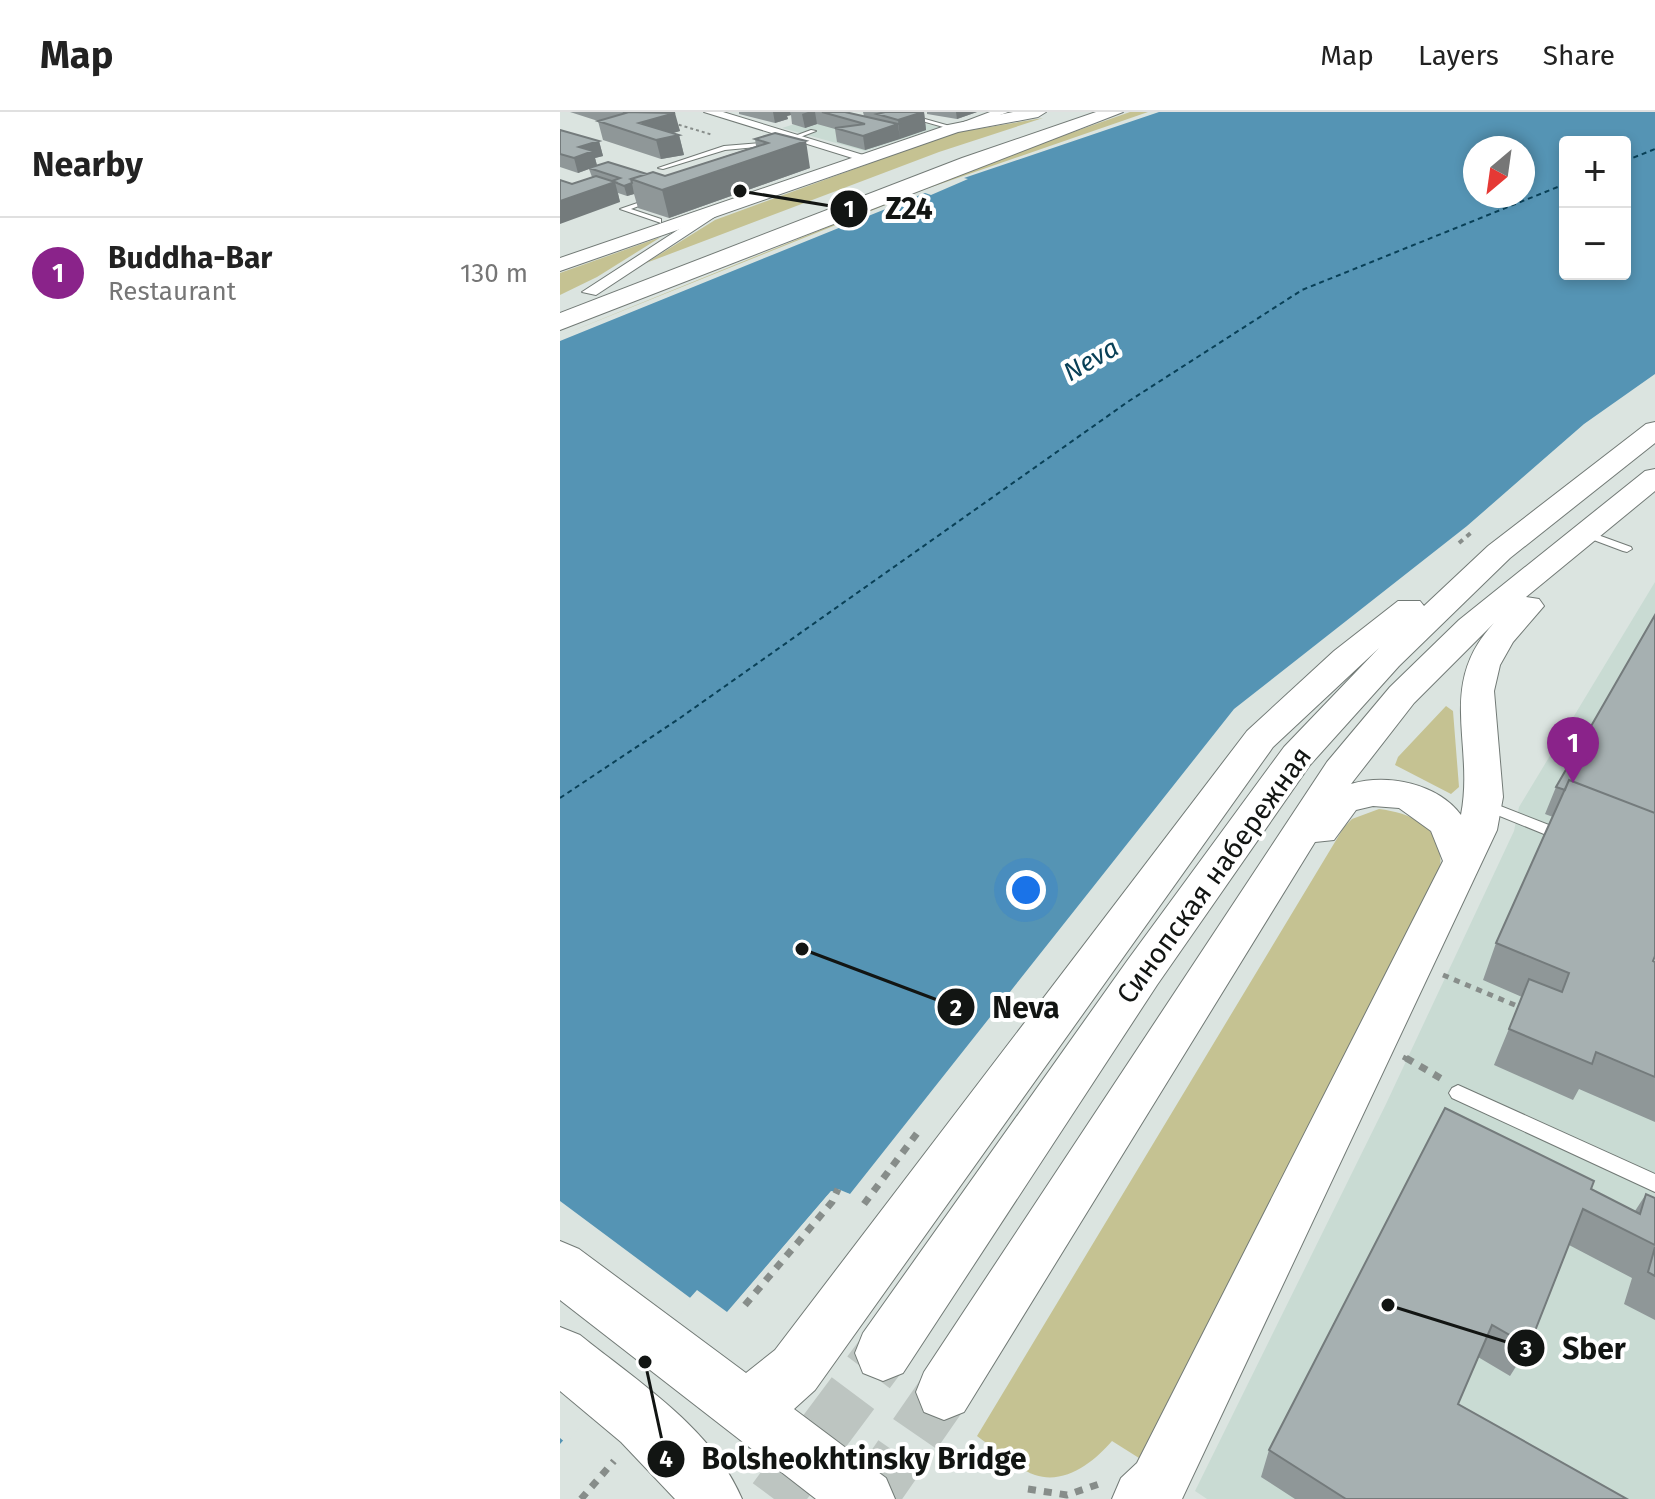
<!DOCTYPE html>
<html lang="en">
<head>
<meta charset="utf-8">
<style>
	body { margin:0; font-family:"Fira Sans",sans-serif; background:#f6f6f6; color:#222 }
	.controls { position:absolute; right:24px; top:24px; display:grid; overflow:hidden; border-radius:8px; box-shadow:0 4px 12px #0003 }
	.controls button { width:72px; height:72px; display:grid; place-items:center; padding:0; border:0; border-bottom:2px solid #e0e0e0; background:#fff; color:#222; font:40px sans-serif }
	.compass { position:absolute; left:903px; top:24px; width:72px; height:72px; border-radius:50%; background:#fff; box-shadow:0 4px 12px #0003; rotate:209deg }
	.you { position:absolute; left:466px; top:778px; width:28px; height:28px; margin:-20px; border:6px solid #fff; border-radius:50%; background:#1a73e8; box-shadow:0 0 0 12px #1a73e833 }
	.badge { display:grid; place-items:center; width:52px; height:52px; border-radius:50%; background:#8a238a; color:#fff; font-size:26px; font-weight:700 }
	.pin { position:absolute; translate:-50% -66px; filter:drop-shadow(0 2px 4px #0008) }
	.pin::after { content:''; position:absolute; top:42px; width:28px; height:24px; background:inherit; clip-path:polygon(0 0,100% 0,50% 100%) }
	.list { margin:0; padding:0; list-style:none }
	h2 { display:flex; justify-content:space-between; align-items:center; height:104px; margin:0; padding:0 32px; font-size:34px }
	h2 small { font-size:26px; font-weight:400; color:#767676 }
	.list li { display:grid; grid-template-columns:52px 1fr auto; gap:24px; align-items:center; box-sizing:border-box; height:112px; padding:0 32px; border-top:2px solid #e0e0e0 }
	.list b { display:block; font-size:30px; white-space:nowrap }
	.list p { margin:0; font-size:26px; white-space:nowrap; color:#767676 }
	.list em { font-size:26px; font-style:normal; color:#767676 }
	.map { position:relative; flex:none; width:1095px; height:1387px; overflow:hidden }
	header { display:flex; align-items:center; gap:48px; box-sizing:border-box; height:112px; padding:0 40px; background:#fff; border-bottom:2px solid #e0e0e0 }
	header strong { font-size:38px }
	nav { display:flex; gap:44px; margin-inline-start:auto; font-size:28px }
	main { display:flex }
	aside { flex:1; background:#fff }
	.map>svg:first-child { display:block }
</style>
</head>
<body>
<header>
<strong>Map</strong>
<nav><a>Map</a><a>Layers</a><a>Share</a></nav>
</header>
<main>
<aside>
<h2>Nearby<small></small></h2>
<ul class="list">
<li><span class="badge">1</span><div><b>Buddha-Bar</b><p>Restaurant</p></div><em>130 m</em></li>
</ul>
</aside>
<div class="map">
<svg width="1095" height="1387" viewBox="0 0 1095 1387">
	<rect width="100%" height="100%" fill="#dbe4e0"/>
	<path fill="#c9dbd3" d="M314,0L379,15L305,39L222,16L260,4L282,10Z
		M1095,470V1387H647L635,1379L826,992L954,719L959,695Z"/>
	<path fill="#c5c292" d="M570,0H588L363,78L0,224L420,53Z
		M483,6L379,40L86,151L155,108L393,21Z
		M101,125L37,165L0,183V161Z
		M886,594L893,599L899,675L891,682L835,653L838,645Z
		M819,697C853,701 885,717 880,756L579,1346L552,1329C534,1350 505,1373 475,1363C456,1356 434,1336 417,1324L784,715L792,707Z"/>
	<path fill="#5594b4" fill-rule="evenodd" d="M599,0H1095V262L1024,312L907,414L674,597L290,1082L271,1079L167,1200L137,1178L0,1332V229L365,81L371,83L408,67L404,66ZM1005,30H1065V162H1005ZM915,36H963V84H915Z"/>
	<path fill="#dbe4e0" d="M278,1077L290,1082L287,1085L273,1082L181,1190L178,1188L267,1084Z
		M0,1089L133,1188L6,1331L0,1326Z"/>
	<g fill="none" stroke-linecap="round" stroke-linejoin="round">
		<path stroke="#094057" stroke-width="2" stroke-dasharray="5 4" stroke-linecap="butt" d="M1065,49L1095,37
			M0,686L120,606L569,289L742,178L1005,72"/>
		<path stroke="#bdc5c1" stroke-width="53" stroke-dasharray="53 26" stroke-linecap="butt" d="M214,1387L323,1241
			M310,1387L384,1280"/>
		<defs>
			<path id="service" d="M330,0H340L397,16L394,18Z
				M251,18L256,19L235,27L232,25Z
				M214,30L216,33L165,38L103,57L98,56L164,34Z
				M92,86L97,87L71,97L101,107V111L60,97Z
				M1027,419L1071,435L1072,437L1067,440L1063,439L1023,424V420Z
				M925,688L994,715L996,719L989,724L920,696L918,693L920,690Z
				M898,973L1095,1062V1080L892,986L889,981L892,976Z"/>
			<path id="minor" d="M144,0H163L313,46L302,49Z
				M430,0H448L398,19L388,16Z
				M147,99L159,102L36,183L22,180Z"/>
			<path id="secondary" d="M453,0H486L478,5L398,20L0,159V146L388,13Z
				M1095,310V331L950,446L839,554L750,653L597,873L343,1261L323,1269L303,1261L295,1241L303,1221L567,849L724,635L819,536L713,635L255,1278L234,1297L326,1366L335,1387H256L0,1188V1129L19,1137L186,1261L215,1238L687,619L774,539L838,489H860L864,494L928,434L1086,312Z
				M1095,357V379L966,485L979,487L984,494L953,530L940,553L934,579L943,685L937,718L622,1387H552L561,1366L577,1351L883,749L871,719L839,696L813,694L796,698L774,728L755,730L404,1300L384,1308L364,1300L356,1280L364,1260L767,650L830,575L899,508L1085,359ZM934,511C876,573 915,632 901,703C878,672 828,661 791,672L854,591Z
				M0,1215L20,1223C77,1269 153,1317 182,1387H115L61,1330L0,1279Z"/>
			<path id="primary" d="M536,0H563L0,218V201L402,46Z"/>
		</defs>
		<use href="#service" stroke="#727a76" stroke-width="2"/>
		<use href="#minor" stroke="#727a76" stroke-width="2"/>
		<use href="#secondary" stroke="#727a76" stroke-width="2"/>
		<use href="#primary" stroke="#727a76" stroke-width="2"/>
		<path stroke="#878d8a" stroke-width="2" stroke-dasharray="3 3" stroke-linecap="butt" d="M113,11L153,23"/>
		<path stroke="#878d8a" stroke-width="4" stroke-dasharray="5 5" stroke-linecap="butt" d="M899,431L913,419"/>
		<path stroke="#878d8a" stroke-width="5" stroke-dasharray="6 6" stroke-linecap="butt" d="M883,863L962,896
			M843,945L849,948"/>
		<path stroke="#878d8a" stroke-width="7" stroke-dasharray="8 8" stroke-linecap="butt" d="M846,946L882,967
			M304,1092L358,1020
			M185,1193L272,1090L278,1077
			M468,1377L507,1383L545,1370
			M21,1387L54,1349"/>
		<use href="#service" fill="#fff" fill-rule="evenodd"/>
		<use href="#minor" fill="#fff" fill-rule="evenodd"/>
		<use href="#secondary" fill="#fff" fill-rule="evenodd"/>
		<use href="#primary" fill="#fff" fill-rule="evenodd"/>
	</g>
	<path fill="#8f9798" d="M10,0H113L120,19L112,21L119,23L124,43L101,47L43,28L38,9Z
		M179,0H285L304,4L303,0H364L366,18L305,38L277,30L275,17L257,12L245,16L232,12L231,3L227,4L228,7L215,11L179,2Z
		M367,0H417L397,7L367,2Z
		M0,18L39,29L43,44L35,46L37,53L87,62L105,64L196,34L195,27L215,21L250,56L109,106L78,96L74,82L67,84L58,81L60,90L12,72L32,65L29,57L18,61L0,55Z
		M1095,503L1093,849L1095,850V1010L1019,977L1013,988L934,953L962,885L923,868L936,831L993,705L985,702L996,675Z
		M1031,1077L1075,1099L1086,1082L1095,1086V1208L1064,1192L1072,1166L1009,1133L969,1234L950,1264L918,1245L898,1292L1067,1387H735L701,1365L709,1338Z"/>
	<path fill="#747b7c" d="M213,0H230L231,3L227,4L228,7L215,11Z
		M248,0H255L257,12L245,16L242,2Z
		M364,0L366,18L340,27L338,8Z
		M396,0H417L397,7Z
		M115,1L120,19L93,27L79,11Z
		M338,12L340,27L305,38L303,24Z
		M119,23L124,43L101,47L96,28Z
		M39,29L43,44L35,46L37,54L18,61L14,46L19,35Z
		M246,29L250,56L109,106L102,78Z
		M55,70L60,90L0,112V89Z
		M72,71L74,82L67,84L64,74Z"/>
	<path fill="#a6b0b1" stroke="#747b7c" stroke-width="2" d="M63,0L115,1L79,11L119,23L96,28L38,9L66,1Z
		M262,0H285L338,12L303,24L275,16L305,12Z
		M325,0H363L338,8L317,2Z
		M0,18L39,29L19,35L33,39L14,46L0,42Z
		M215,21L246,29L102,78L71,67L93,60L105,64L208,31L195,27Z
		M48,50L87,62L71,67L72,71L64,74L52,69L60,66L29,56Z
		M36,64L55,70L0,89V68L12,72Z
		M1095,503V701L1009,668L1005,678L996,675Z
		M1009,668L1095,701V844L1093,849L1095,850V965L1036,940L1032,952L949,917L969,867L1002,880L1009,861L936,831Z
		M885,996L1034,1069L1031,1077L1080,1102L1086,1082L1095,1086V1133L1023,1097L969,1234L932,1213L898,1292L1067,1387H786L709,1338Z
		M1095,1135V1164L1088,1160Z"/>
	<g text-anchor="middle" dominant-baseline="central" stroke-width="8" stroke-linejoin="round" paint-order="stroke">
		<g font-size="26" font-style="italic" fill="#094057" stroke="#fff">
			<text transform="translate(531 248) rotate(-30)">Neva</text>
		</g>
		<g font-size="28" fill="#121513" stroke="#fff">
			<text transform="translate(654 763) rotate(-54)">Синопская набережная</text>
		</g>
	</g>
	<path fill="none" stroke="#121513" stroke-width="3" d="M180 79L289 97M242 837L396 895M828 1193L966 1236M85 1250L106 1347"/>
	<g fill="#121513" stroke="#fff" stroke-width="3">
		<circle cx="180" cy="79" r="8"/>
		<circle cx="242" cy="837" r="8"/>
		<circle cx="828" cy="1193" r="8"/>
		<circle cx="85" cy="1250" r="8"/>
		<circle cx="289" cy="97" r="20"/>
		<circle cx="396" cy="895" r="20"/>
		<circle cx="966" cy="1236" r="20"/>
		<circle cx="106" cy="1347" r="20"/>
	</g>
	<g font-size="24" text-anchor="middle" font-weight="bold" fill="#fff">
		<text x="289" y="105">1</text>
		<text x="396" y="904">2</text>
		<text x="966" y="1245">3</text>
		<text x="106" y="1355">4</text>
	</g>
	<g font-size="30" text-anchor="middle" font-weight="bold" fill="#121513" stroke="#fff" stroke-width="8" stroke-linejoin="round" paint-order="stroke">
		<text x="349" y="107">Z24</text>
		<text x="466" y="906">Neva</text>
		<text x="1034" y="1247">Sber</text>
		<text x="304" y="1357">Bolsheokhtinsky Bridge</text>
	</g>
</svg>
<div class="controls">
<button>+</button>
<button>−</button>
</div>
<svg class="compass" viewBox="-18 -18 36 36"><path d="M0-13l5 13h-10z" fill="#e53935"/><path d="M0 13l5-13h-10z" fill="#767676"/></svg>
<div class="you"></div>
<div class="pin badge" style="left:1013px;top:671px">1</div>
</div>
</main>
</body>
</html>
